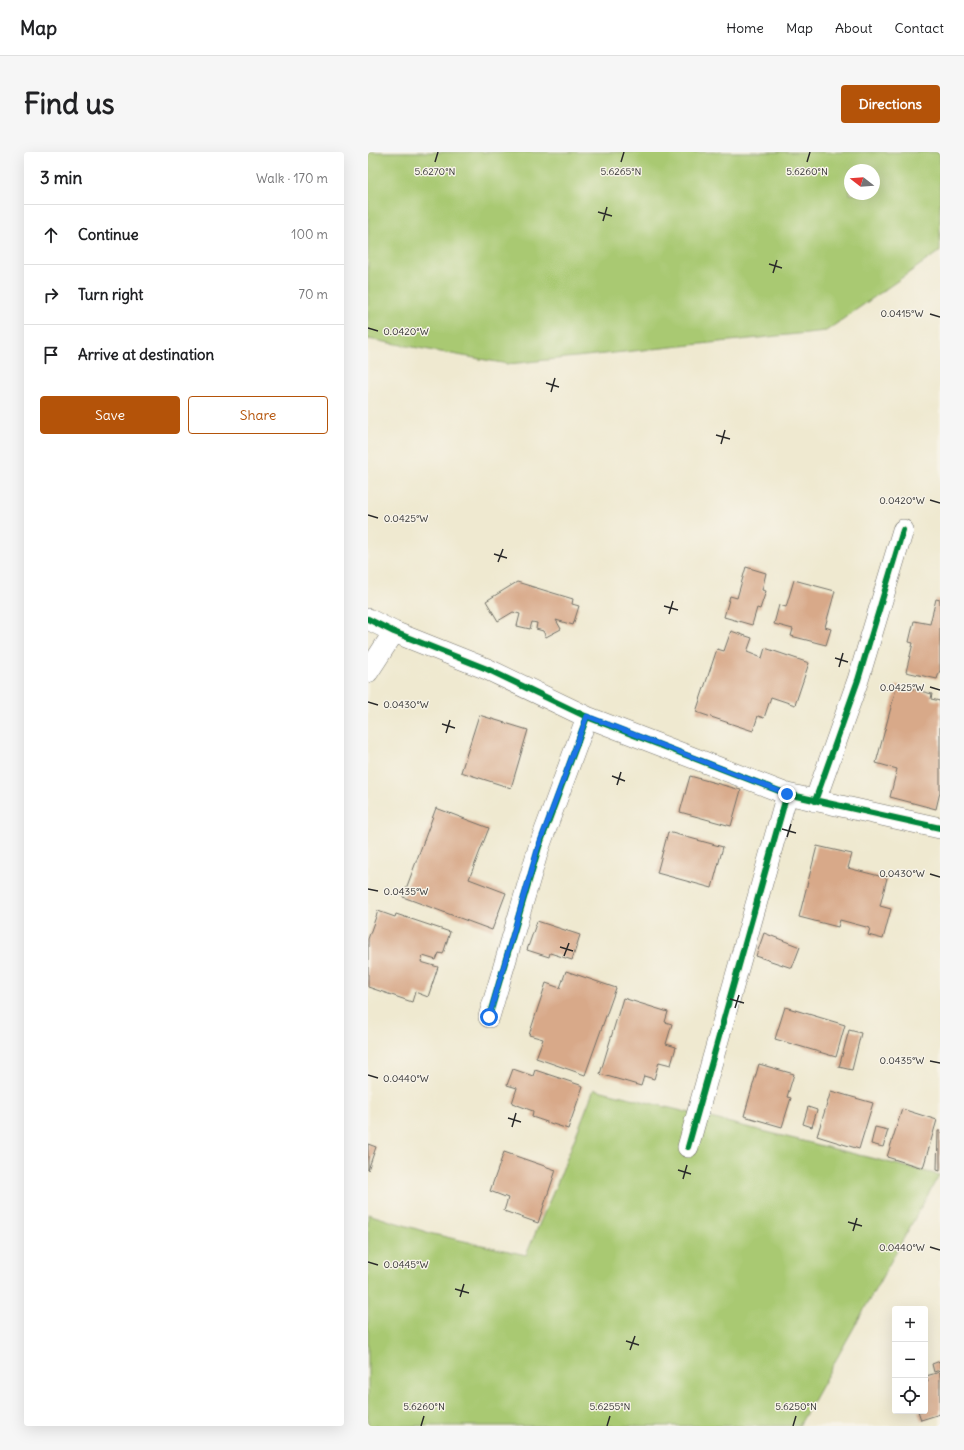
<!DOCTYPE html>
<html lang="en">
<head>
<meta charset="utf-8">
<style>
	body { margin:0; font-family:Delius,sans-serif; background:#f6f6f6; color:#202124 }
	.controls { position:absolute; right:12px; bottom:12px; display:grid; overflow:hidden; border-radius:4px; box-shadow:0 4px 16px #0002 }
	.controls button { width:36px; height:36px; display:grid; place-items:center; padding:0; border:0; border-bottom:1px solid #e0e0e0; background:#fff; color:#202124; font:20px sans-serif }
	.compass { position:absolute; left:476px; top:12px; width:36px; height:36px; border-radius:50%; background:#fff; box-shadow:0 4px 16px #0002; rotate:287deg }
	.stop { position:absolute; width:12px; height:12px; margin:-9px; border:3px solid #1a73e8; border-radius:50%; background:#fff }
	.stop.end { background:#1a73e8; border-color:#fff; box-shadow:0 1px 4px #0008 }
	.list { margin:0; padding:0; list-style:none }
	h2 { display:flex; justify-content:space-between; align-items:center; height:52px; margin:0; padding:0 16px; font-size:17px }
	h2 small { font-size:13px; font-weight:400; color:#757577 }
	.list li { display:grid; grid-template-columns:26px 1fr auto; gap:12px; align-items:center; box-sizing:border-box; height:60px; padding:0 16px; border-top:1px solid #e0e0e0 }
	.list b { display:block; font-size:15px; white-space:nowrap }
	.list em { font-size:13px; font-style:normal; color:#757577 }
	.actions { display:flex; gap:8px; padding:12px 16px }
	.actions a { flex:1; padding:9px 0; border:1px solid #b45309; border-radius:4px; text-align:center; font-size:14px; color:#b45309 }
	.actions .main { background:#b45309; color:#fff }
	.icon { flex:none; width:22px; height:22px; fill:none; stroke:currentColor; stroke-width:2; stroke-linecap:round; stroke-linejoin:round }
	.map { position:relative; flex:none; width:572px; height:1274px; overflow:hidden; border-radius:4px }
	header { display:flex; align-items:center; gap:24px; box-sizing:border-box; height:56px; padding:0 20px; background:#fff; border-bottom:1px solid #e0e0e0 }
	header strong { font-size:19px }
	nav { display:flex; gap:22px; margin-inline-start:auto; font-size:14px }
	.intro { display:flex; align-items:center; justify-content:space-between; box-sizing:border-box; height:96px; padding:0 24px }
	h1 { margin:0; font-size:28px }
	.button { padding:10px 18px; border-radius:4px; background:#b45309; color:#fff; font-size:14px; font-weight:700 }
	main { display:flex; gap:24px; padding:0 24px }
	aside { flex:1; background:#fff; border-radius:4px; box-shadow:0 4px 16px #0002 }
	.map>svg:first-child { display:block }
</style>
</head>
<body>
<header>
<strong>Map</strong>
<nav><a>Home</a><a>Map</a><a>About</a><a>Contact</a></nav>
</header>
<div class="intro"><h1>Find us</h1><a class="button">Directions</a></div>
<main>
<aside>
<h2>3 min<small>Walk · 170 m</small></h2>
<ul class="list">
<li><svg class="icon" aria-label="ahead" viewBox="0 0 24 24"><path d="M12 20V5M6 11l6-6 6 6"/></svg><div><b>Continue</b></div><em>100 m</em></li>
<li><svg class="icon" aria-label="right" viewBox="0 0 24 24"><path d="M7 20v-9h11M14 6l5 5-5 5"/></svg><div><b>Turn right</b></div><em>70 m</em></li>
<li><svg class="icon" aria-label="arrive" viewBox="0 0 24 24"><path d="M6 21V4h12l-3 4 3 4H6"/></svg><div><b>Arrive at destination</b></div></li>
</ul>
<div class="actions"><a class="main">Save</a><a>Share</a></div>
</aside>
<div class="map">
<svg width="572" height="1274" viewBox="0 0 572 1274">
	<rect width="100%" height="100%" fill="#f7f3e8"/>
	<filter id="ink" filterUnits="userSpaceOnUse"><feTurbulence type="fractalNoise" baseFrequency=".025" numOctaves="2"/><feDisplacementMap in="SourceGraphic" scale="8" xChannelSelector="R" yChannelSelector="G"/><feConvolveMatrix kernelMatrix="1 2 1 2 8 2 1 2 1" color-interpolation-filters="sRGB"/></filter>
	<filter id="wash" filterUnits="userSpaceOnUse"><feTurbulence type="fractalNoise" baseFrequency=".012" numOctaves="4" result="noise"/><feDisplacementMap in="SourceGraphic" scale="16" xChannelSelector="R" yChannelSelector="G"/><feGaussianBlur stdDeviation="0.9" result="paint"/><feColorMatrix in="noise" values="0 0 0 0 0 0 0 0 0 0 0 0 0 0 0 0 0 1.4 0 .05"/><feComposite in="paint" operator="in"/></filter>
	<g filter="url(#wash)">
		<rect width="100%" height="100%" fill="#efe9d0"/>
		<path fill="#a9c972" stroke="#6a7a4e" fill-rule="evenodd" d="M0,0H572V99L458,179L140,212L0,187ZM482,18H506V42H482Z
			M226,937L571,1023L431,1274H0V1062L65,1082L158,1103L190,1029Z"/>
		<g id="blocks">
			<path fill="#d8a989" d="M378,415L398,421L394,438L398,439L392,457L389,456L384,473L356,465L362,444L369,446Z
				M426,428L467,439L457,475L463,477L458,493L423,484L425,477L406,472L411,453L418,455Z
				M149,430L205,447L204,452L211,454L205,473L188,468L193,477L178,485L175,479L168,477L169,471L164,470L162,477L149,474L152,462L145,460L130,469L118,449Z
				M568,447L572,448V518L569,527L538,520L545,491L541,490L546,469L562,472Z
				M363,479L384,486L379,500L394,506L397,496L441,511L427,553L403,545L396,566L390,564L385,579L328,560L349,497L356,499Z
				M529,533L564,542L563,547L572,549V640L568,657L522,645L529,617L508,611Z
				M111,563L160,578L143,636L93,620Z
				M322,624L373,638L363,674L312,660Z
				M68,656L121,676L101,727L138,741L124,778L35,745Z
				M300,680L355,695L344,736L289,721Z
				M449,694L484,702L480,716L519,726L512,754L523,757L515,787L500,783L502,776L472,768L470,775L431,765Z
				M10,759L27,765L28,762L82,780L75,802L71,801L68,808L55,804L53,810L70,815L60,845L47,840L44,850L0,835V787Z
				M169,769L212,783L204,808L182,801L181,805L159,798Z
				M396,781L432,795L424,816L388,804Z
				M198,819L248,836L217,923L168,906L175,887L161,883L178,831L192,836Z
				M255,846L300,860L297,870L304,872L298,892L308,895L303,913L291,910L286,927L276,924L273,934L232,922Z
				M417,855L477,873L468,905L407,887Z
				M481,878L493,881L484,918L471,915Z
				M391,912L426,922L419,945L423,946L414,975L376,964Z
				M145,917L165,924L167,918L215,934L200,977L164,965L165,959L144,951L149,936L139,933Z
				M463,939L505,951L491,997L449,984Z
				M440,955L449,958L444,975L435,972Z
				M534,957L569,968L555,1016L519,1005Z
				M507,975L520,978L515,995L503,992Z
				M570,979H572V1019L569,1018Z
				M0,992L8,995L0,1018Z
				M136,1000L188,1018L170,1071L136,1059L140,1046L122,1039Z
				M572,1209V1218L566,1220L564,1212Z
				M572,1220V1262L553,1268L550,1259H557V1231L560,1230L558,1224Z"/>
		</g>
	</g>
	<g filter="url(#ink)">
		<use href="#blocks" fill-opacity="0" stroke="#706e65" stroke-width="1"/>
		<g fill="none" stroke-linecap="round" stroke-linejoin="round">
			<defs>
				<path id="minor" d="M0,467L26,480L119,517L219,565L419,642L572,676
					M0,520L26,480
					M447,649L490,528L535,378
					M121,865L171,695L219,565
					M320,995L419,642"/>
			</defs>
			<use href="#minor" stroke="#706e65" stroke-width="22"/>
			<use href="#minor" stroke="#fff" stroke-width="21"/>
			<defs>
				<path id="cycleway" d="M0,467L26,480L119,517L219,565L419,642L572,676
					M447,649L490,528L535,378
					M121,865L171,695L219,565
					M320,995L419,642"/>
			</defs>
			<use href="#cycleway" stroke="#f7f3e8" stroke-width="8"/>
			<use href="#cycleway" stroke="#00873e" stroke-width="6"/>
		</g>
	</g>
	<g fill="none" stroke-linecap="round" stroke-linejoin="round" filter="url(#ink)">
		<path stroke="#1a73e8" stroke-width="5" d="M121,865L170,695L219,564L419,642"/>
	</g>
	<path fill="none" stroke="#2b2b2b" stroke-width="1.5" d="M67,10L70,0M253,10L256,0M439,10L442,0M230,60L244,64M235,69L239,55M401,112L414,116M405,121L409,108M562,162L572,165M0,176L10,179M178,231L191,235M183,240L187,226M348,283L362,287M353,292L357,278M562,348L572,351M0,363L10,366M126,402L139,406M130,410L135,397M296,454L310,458M301,462L305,449M467,506L480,510M471,515L475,501M562,535L572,538M0,550L10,553M74,572L87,576M78,581L82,568M244,624L257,629M249,633L253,620M414,677L428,681M419,685L423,672M562,722L572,725M0,737L10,739M192,795L205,799M196,804L201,791M362,847L376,851M367,856L371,843M562,909L572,911M0,923L10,926M140,966L153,970M144,975L148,961M310,1018L323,1022M315,1027L319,1013M480,1070L494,1074M485,1079L489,1066M562,1095L572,1098M0,1110L10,1113M87,1137L101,1141M92,1145L96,1132M258,1189L271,1193M262,1198L267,1184M53,1274L56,1264M239,1274L242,1264M425,1274L428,1264"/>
	<g font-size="10" text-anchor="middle" fill="#2b2b2b" stroke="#f7f3e8" stroke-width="3" stroke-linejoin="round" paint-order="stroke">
		<text x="67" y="23">5.6270°N</text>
		<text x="253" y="23">5.6265°N</text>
		<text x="439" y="23">5.6260°N</text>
		<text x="534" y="165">0.0415°W</text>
		<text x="38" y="183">0.0420°W</text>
		<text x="534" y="352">0.0420°W</text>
		<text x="38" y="370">0.0425°W</text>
		<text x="534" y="539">0.0425°W</text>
		<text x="38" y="556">0.0430°W</text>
		<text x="534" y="725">0.0430°W</text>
		<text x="38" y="743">0.0435°W</text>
		<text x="534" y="912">0.0435°W</text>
		<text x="38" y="930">0.0440°W</text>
		<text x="534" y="1099">0.0440°W</text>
		<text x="38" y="1116">0.0445°W</text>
		<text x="56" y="1258">5.6260°N</text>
		<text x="242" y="1258">5.6255°N</text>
		<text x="428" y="1258">5.6250°N</text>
	</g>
</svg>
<div class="controls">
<button>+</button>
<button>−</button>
<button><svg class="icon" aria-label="locate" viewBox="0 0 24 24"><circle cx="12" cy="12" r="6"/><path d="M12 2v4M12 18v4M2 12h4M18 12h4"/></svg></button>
</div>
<svg class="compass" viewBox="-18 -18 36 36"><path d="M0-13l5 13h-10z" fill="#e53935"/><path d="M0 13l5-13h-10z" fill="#757577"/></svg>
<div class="stop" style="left:121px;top:865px"></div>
<div class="stop end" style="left:419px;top:642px"></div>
</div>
</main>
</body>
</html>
